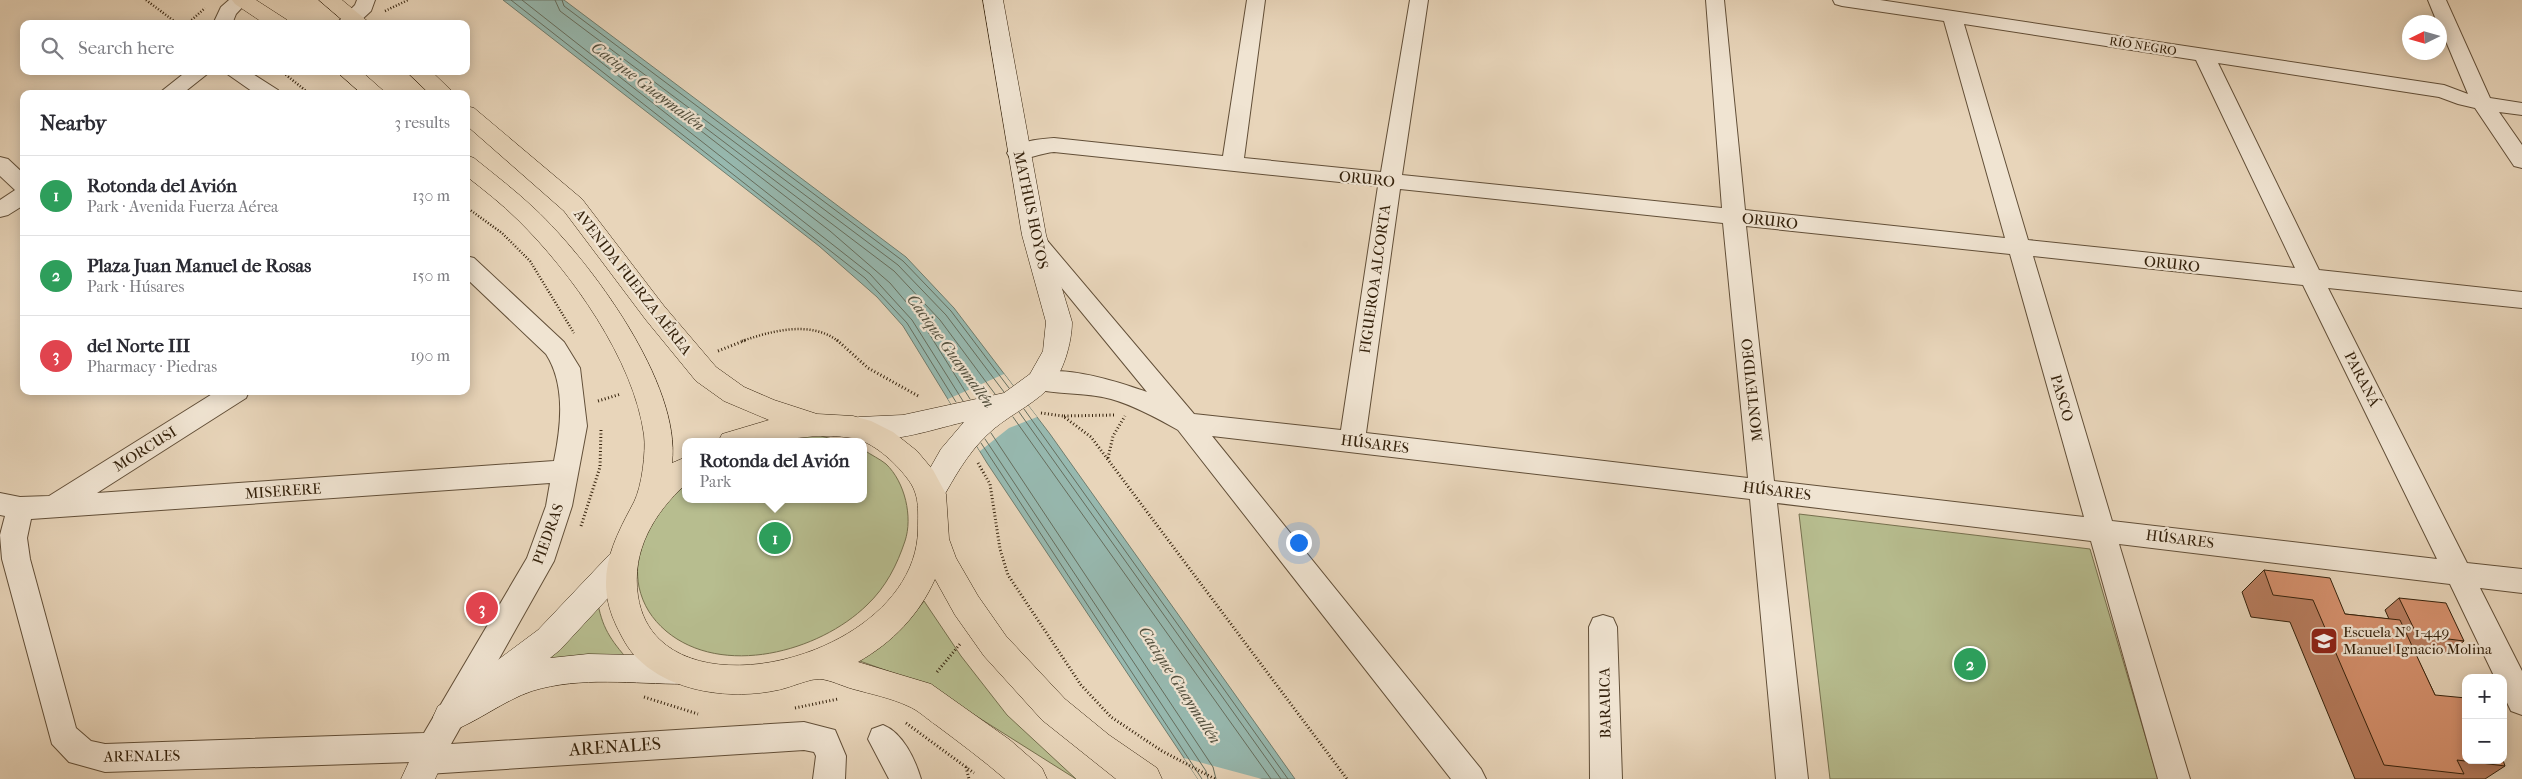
<!DOCTYPE html>
<html lang="en">
<head>
<meta charset="utf-8">
<style>
	body { margin:0; font-family:"IM FELL French Canon",serif; background:#f7f7f7; color:#2b2b33 }
	.controls { position:absolute; right:15px; bottom:15px; display:grid; overflow:hidden; border-radius:10px; box-shadow:0 2px 12px #0003 }
	.controls button { width:45px; height:45px; display:grid; place-items:center; padding:0; border:0; border-bottom:1px solid #e1e1e2; background:#fff; color:#2b2b33; font:25px sans-serif }
	.compass { position:absolute; left:2402px; top:15px; width:45px; height:45px; border-radius:50%; background:#fff; box-shadow:0 2px 12px #0003; rotate:265deg }
	.you { position:absolute; left:1298px; top:542px; width:18px; height:18px; margin:-12px; border:4px solid #fff; border-radius:50%; background:#1a73e8; box-shadow:0 0 0 8px #1a73e833 }
	.badge { display:grid; place-items:center; width:32px; height:32px; border-radius:50%; background:#111827; color:#fff; font-size:16px; font-weight:700 }
	.pin { position:absolute; translate:-50% -50%; border:2px solid #fff; box-shadow:0 1px 5px #0006 }
	.popup { position:absolute; left:682px; top:438px; width:185px; height:65px; box-sizing:border-box; display:grid; place-content:center; border-radius:10px; background:#fff; filter:drop-shadow(0 1px 4px #0005); font-size:16px; white-space:nowrap; color:#7c7c81 }
	.popup b { font-size:19px; color:#2b2b33 }
	.popup::after { content:''; position:absolute; left:50%; top:100%; margin-left:-10px; border:10px solid transparent; border-top-color:#fff }
	.list { margin:0; padding:0; list-style:none }
	h2 { display:flex; justify-content:space-between; align-items:center; height:65px; margin:0; padding:0 20px; font-size:21px }
	h2 small { font-size:16px; font-weight:400; color:#7c7c81 }
	.list li { display:grid; grid-template-columns:32px 1fr auto; gap:15px; align-items:center; box-sizing:border-box; height:80px; padding:0 20px; border-top:1px solid #e1e1e2 }
	.list b { display:block; font-size:19px; white-space:nowrap }
	.list p { margin:0; font-size:16px; white-space:nowrap; color:#7c7c81 }
	.list em { font-size:16px; font-style:normal; color:#7c7c81 }
	.icon { flex:none; width:28px; height:28px; fill:none; stroke:currentColor; stroke-width:2; stroke-linecap:round; stroke-linejoin:round }
	.map { position:relative; flex:none; width:2522px; height:779px; overflow:hidden }
	.search { position:absolute; background:#fff; box-shadow:0 2px 12px #0003; left:20px; top:20px; width:450px; height:55px; display:flex; align-items:center; gap:12px; box-sizing:border-box; padding:0 18px; border-radius:10px; color:#7c7c81; font-size:19px }
	.panel { position:absolute; background:#fff; box-shadow:0 2px 12px #0003; left:20px; top:90px; width:450px; height:305px; border-radius:10px }
	.map>svg:first-child { display:block }
</style>
</head>
<body>
<div class="map">
<svg width="2522" height="779" viewBox="0 0 2522 779">
	<rect width="100%" height="100%" fill="#e8d5ba"/>
	<filter id="stains"><feTurbulence type="fractalNoise" baseFrequency=".004" numOctaves="4"/><feColorMatrix values="0 0 0 0 .2 0 0 0 0 .09 0 0 0 0 .02 0 0 0 .5 -.17"/></filter>
	<radialGradient id="worn" r=".72"><stop offset=".6" stop-color="#630" stop-opacity="0"/><stop offset="1" stop-color="#630" stop-opacity=".3"/></radialGradient>
	<path fill="#b7bd8f" stroke="#76704e" d="M817,435L844,442H759Z
		M864,450C871,455 880,459 886,464C905,482 913,517 905,541C897,565 886,587 867,605C819,652 722,678 666,631C652,619 643,605 639,587C634,560 642,532 658,508C665,497 677,488 686,478V499H864Z
		M1799,514L2090,549L2158,779H1830Z
		M597,599C602,628 610,639 629,661H541Z
		M924,601L961,656L1007,715L1076,779L927,685L857,660C884,645 906,626 924,601Z"/>
	<path fill="#97b9b0" stroke="#707d6e" d="M503,0H564L906,257L954,308L1050,434L1295,779H1198L987,463L903,326L877,297L819,246Z"/>
	<path fill="#e8d5ba" d="M1004,374L1037,417L1009,428L980,451L948,399Z
		M1184,758L1262,779H1198Z"/>
	<g fill="none" stroke-linecap="round" stroke-linejoin="round">
		<path stroke="#666e5e" stroke-width="1" d="M511,0L865,278L907,323L956,402
			M522,0L870,274L912,320L963,401
			M555,0L560,11L898,265L946,315L1004,392
			M562,0L564,6L903,261L951,311L1009,388
			M970,399L918,316L890,283L830,231L696,127V124L699,123L894,271L940,320L995,394
			M1024,409L1288,779
			M1019,412L1281,779
			M1013,417L1271,779
			M991,433L1213,767L1216,779
			M985,439L1206,771L1208,779
			M981,443L1202,779"/>
		<defs>
			<path id="street" d="M229,0H249L236,14L232,24H213L221,7Z
				M357,0H375L371,11L357,24H336L355,5Z
				M1247,0H1265L1244,158L1381,172L1410,0H1428L1402,175L1722,208L1706,0H1724L1745,210L2005,238L1944,21L1842,6L1835,4L1833,0H1880L2444,85L2468,94L2440,27V22H2437L2428,0H2446L2490,98L2522,103V115L2499,112L2522,145V168L2514,166L2475,108L2458,104L2439,97L2218,63L2319,270L2522,292V308L2328,288L2467,563L2522,569V593L2480,588L2522,671V715L2511,711L2503,694V678H2495L2450,584L2119,544L2190,779H2158L2091,541L1777,503L1808,779H1776L1750,499L1212,436L1481,769L1486,779H1451L1178,430C1157,418 1135,406 1111,399C1085,392 1057,395 1031,388L1028,381L1031,374C1063,364 1116,381 1147,392L1029,248L1026,243L1029,238L1037,235L1045,238L1194,414L1341,430L1378,186L1054,152C1040,153 1024,162 1010,158L1007,153C1015,141 1040,139 1054,138L1223,156ZM1964,24L2196,60L2295,268L2028,240ZM1400,189L1723,223L1748,478L1366,433ZM1746,226L2010,254L2084,517L1774,481ZM2033,256L2303,285L2437,559L2112,521Z
				M187,71H211L182,94H158Z
				M223,71H248L278,90L281,94H256Z
				M0,157L8,159L24,174V205L8,215L0,217V200L15,190L0,176Z
				M466,256L474,258L564,342L580,368L587,426L572,506L554,561L451,744L804,722L835,730L846,756L845,779H813L816,756L814,752L804,750L427,774L416,770L412,762L105,772L69,762L52,744L2,559L0,535L5,516L0,515V493L20,497L49,496L217,391H249L246,398L97,493L554,461C561,427 566,385 546,354L466,278ZM550,483L546,506L527,558L424,733L105,744L91,741L76,728L30,559L27,538L31,519Z
				M1603,615L1613,618L1617,627L1622,779H1590L1589,627L1593,618Z
				M883,725C903,733 915,759 921,779H889L868,739L872,729Z"/>
			<path id="secondary" d="M983,0H1003L1046,235L1072,322C1072,342 1063,375 1048,389C1030,407 1005,417 987,435C967,454 954,478 941,501L931,505L921,501L916,493L941,449L964,422C930,430 883,447 849,436L845,428L849,420L859,417L903,415L1004,393L1030,374L1043,351L1046,322L1022,235Z
				M621,550L632,554L636,563L632,572L560,650L550,658L588,654L684,656L695,660L700,670L695,680L684,684C634,684 581,676 532,691C503,701 479,721 450,732L438,728L433,717L438,706L480,684L479,681L483,671L538,630L610,554Z
				M433,731L445,736L450,747L435,779H401L421,736Z"/>
			<path id="highway" d="M232,0H256L287,20L290,24H265L235,4Z
				M319,0H342L371,24H347Z
				M336,71H361L387,94H362Z
				M406,71H431L455,94H430Z
				M466,106L474,108L582,199L664,306L716,367L744,387L774,400L817,414L853,416L871,421L893,432L917,451L933,470L946,494L949,539L956,558L978,596L1006,636L1065,699L1109,735L1157,768L1162,779H1116L1042,720L984,656L955,615L935,579C919,615 893,642 858,662L931,684L1010,740L1042,768L1047,779H1005C983,760 960,743 936,725C927,719 918,710 908,706C891,698 871,694 853,689C842,686 831,680 820,679C811,678 789,688 778,690C732,700 672,693 637,658C627,648 622,637 616,625C594,578 612,543 634,502C642,486 646,452 644,435C634,360 571,272 518,220C502,204 484,190 466,176V155L474,158C495,175 516,191 535,209C590,261 682,384 672,463L686,457V484C654,513 631,551 638,596C657,724 917,659 918,529C918,510 920,494 907,478C895,462 872,441 852,438C824,433 796,438 768,442C752,444 734,442 718,442L722,434L769,420L724,401L696,381L646,320L564,211L466,125Z"/>
		</defs>
		<use href="#street" stroke="#624f38" stroke-width="2"/>
		<use href="#secondary" stroke="#35220c" stroke-width="1"/>
		<use href="#highway" stroke="#35220c" stroke-width="1"/>
		<path stroke="#35220c" stroke-width="2.5" stroke-dasharray="1 2" stroke-linecap="butt" d="M146,0L178,24
			M385,11L408,0
			M187,24L205,8
			M281,71L310,94
			M466,207L502,233L530,261L574,333
			M742,341C772,331 810,320 838,341"/>
		<path stroke="#35220c" stroke-width="3" stroke-dasharray="1 2.5" stroke-linecap="butt" d="M837,340L868,368L920,397
			M718,351L746,340
			M598,401L621,394
			M1041,413L1063,416L1091,437L1347,779
			M1064,416L1115,415
			M1108,458L1113,436L1125,416
			M978,463L990,484L1000,549L1008,575L1081,685L1111,717L1162,751L1215,779
			M581,526L600,467L601,430
			M937,672L960,644
			M644,697L698,714
			M795,708L838,699
			M906,723L974,773
			M966,767L969,779"/>
		<use href="#street" fill="#f0e4d2" fill-rule="evenodd"/>
		<use href="#secondary" fill="#f0e4d2" fill-rule="evenodd"/>
		<use href="#highway" fill="#e8d5ba" fill-rule="evenodd"/>
	</g>
	<path fill="#b87d5f" stroke="#35220c" d="M2264,570L2345,614L2389,619L2385,610L2399,598L2464,641L2449,653L2413,649L2435,695L2505,766L2485,779H2355L2290,622L2251,617L2242,592Z"/>
	<path fill="#d6916e" stroke="#35220c" d="M2264,570L2330,578L2345,614L2400,620L2435,695L2466,698V760H2503L2505,766L2457,760L2464,774L2384,765L2313,600L2273,595Z
		M2399,598L2446,603L2464,641L2417,635Z"/>
	<defs>
		<symbol id="school-square" viewBox="-11 -11 22 22"><rect x="-9" y="-9" width="18" height="18" rx="4" fill="#8f2418" stroke="#f0e4d2"/><path d="M0-5L7-2L0 1L-7-2ZM-4 1L0 2.5L4 1V4Q0 6-4 4Z" fill="#fff"/></symbol>
	</defs>
	<g fill-rule="evenodd">
		<use href="#school-square" x="2308" y="625" width="32" height="32"/>
	</g>
	<g text-anchor="middle" dominant-baseline="central" stroke-width="4.5" stroke-linejoin="round" paint-order="stroke">
		<g font-size="12" fill="#35220c" stroke="#f0e4d2">
			<text transform="translate(2143 46) rotate(9)">RÍO NEGRO</text>
		</g>
		<g font-size="15" fill="#35220c" stroke="#f0e4d2">
			<text transform="translate(1367 179) rotate(6)">ORURO</text>
			<text transform="translate(1031 210) rotate(78)">MATHUS HOYOS</text>
			<text transform="translate(1770 221) rotate(6)">ORURO</text>
			<text transform="translate(2172 264) rotate(6)">ORURO</text>
			<text transform="translate(1375 279) rotate(-82)">FIGUEROA ALCORTA</text>
			<text transform="translate(633 282) rotate(52)">AVENIDA FUERZA AÉREA</text>
			<text transform="translate(2362 379) rotate(63)">PARANÁ</text>
			<text transform="translate(1752 390) rotate(-96)">MONTEVIDEO</text>
			<text transform="translate(2062 398) rotate(74)">PASCO</text>
			<text transform="translate(1375 444) rotate(7)">HÚSARES</text>
			<text transform="translate(145 449) rotate(-32)">MORCUSI</text>
			<text transform="translate(283 491) rotate(-4)">MISERERE</text>
			<text transform="translate(1777 491) rotate(7)">HÚSARES</text>
			<text transform="translate(548 534) rotate(-70)">PIEDRAS</text>
			<text transform="translate(2180 539) rotate(7)">HÚSARES</text>
			<text transform="translate(1605 703) rotate(-91)">BARAUCA</text>
			<text transform="translate(142 756) rotate(-1)">ARENALES</text>
		</g>
		<g font-size="15" fill="#35220c" stroke="#f0e4d2" text-anchor="start">
			<text x="2343" y="632">Escuela Nº 1-449<tspan x="2343" dy="17">Manuel Ignacio Molina</tspan></text>
		</g>
		<g font-size="16" font-style="italic" fill="#524f3d" stroke="#f0e4d2">
			<text transform="translate(648 86) rotate(37)">Cacique Guaymallén</text>
			<text transform="translate(951 351) rotate(54)">Cacique Guaymallén</text>
			<text transform="translate(1180 685) rotate(57)">Cacique Guaymallén</text>
		</g>
		<g font-size="18" fill="#35220c" stroke="#f0e4d2">
			<text transform="translate(615 747) rotate(-4)">ARENALES</text>
		</g>
	</g>
	<rect width="100%" height="100%" filter="url(#stains)"/>
	<rect width="100%" height="100%" fill="url(#worn)"/>
</svg>
<div class="controls">
<button>+</button>
<button>−</button>
</div>
<svg class="compass" viewBox="-18 -18 36 36"><path d="M0-13l5 13h-10z" fill="#e53935"/><path d="M0 13l5-13h-10z" fill="#7c7c81"/></svg>
<div class="you"></div>
<div class="pin badge" style="left:775px;top:538px;background:#2e9e5b">1</div>
<div class="popup"><b>Rotonda del Avión</b>Park</div>
<div class="pin badge" style="left:1970px;top:664px;background:#2e9e5b">2</div>
<div class="pin badge" style="left:482px;top:608px;background:#e0444e">3</div>
<div class="search"><svg class="icon" aria-label="search" viewBox="0 0 24 24"><circle cx="10" cy="10" r="6"/><path d="M15 15l6 6"/></svg>Search here</div>
<section class="panel">
<h2>Nearby<small>3 results</small></h2>
<ul class="list">
<li><span class="badge" style="background:#2e9e5b">1</span><div><b>Rotonda del Avión</b><p>Park · Avenida Fuerza Aérea</p></div><em>130 m</em></li>
<li><span class="badge" style="background:#2e9e5b">2</span><div><b>Plaza Juan Manuel de Rosas</b><p>Park · Húsares</p></div><em>150 m</em></li>
<li><span class="badge" style="background:#e0444e">3</span><div><b>del Norte III</b><p>Pharmacy · Piedras</p></div><em>190 m</em></li>
</ul>
</section>
</div>
</body>
</html>
